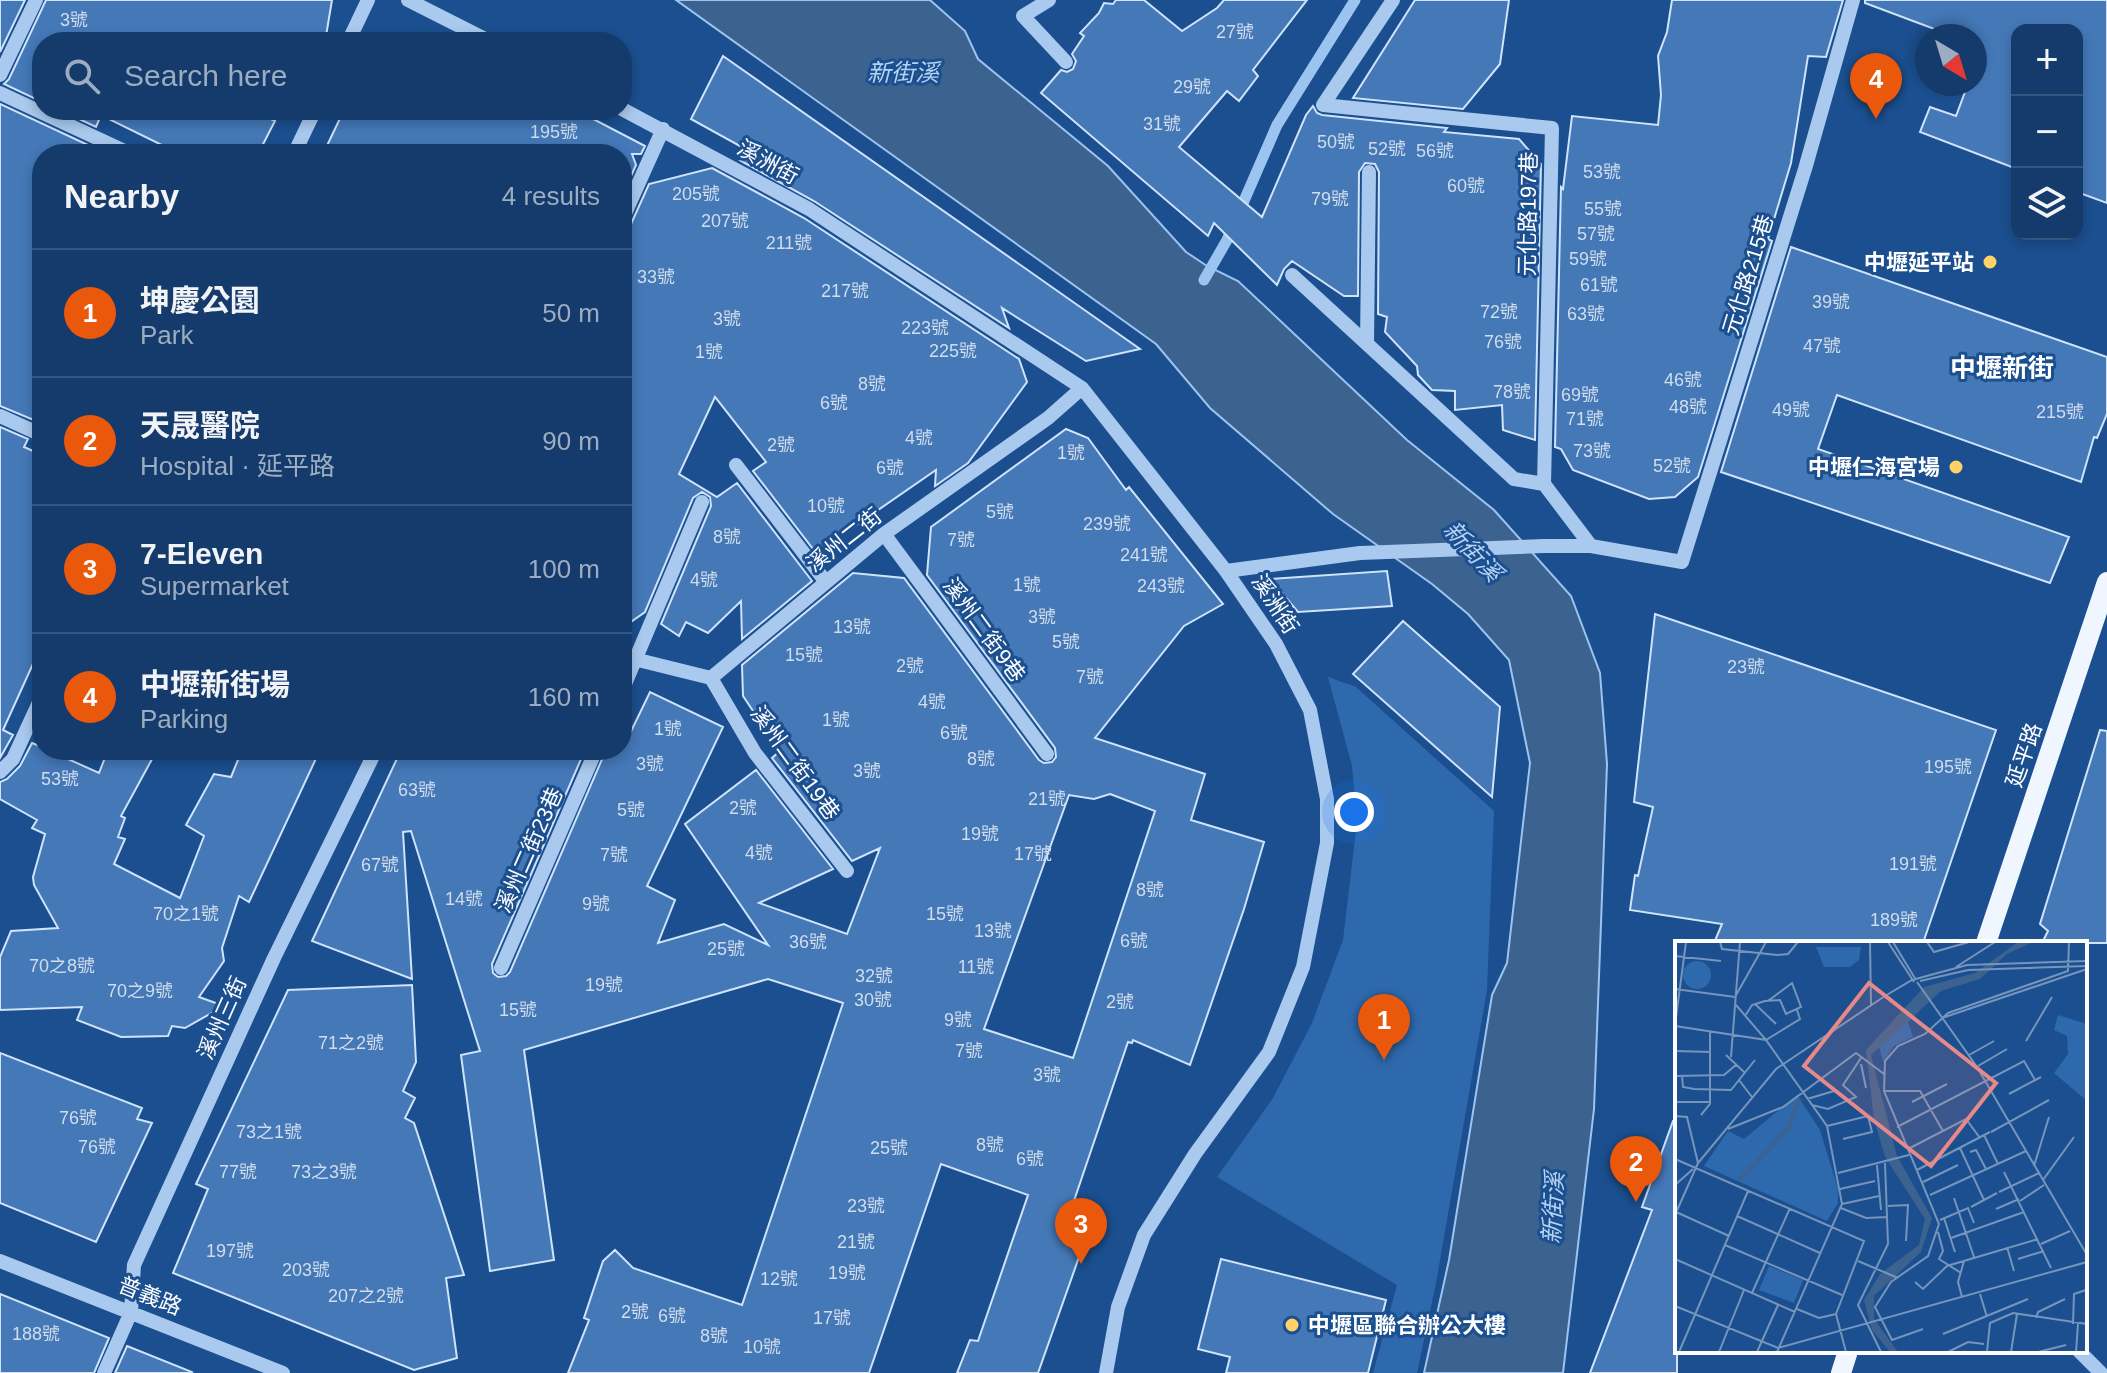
<!DOCTYPE html>
<html lang="en">
<head>
<meta charset="utf-8">
<style>
	body { margin:0; font-family:Helvetica,"Noto Sans TC",sans-serif; background:#1d4271; color:#f1f3f6 }
	.controls { position:absolute; right:24px; top:24px; display:grid; overflow:hidden; border-radius:16px; box-shadow:0 4px 12px #0003 }
	.controls button { width:72px; height:72px; display:grid; place-items:center; padding:0; border:0; border-bottom:2px solid #33557e; background:#143b6b; color:#f1f3f6; font:40px sans-serif }
	.compass { position:absolute; left:1915px; top:24px; width:72px; height:72px; border-radius:50%; background:#143b6b; box-shadow:0 4px 12px #0003; rotate:142deg }
	.you { position:absolute; left:1354px; top:812px; width:28px; height:28px; margin:-20px; border:6px solid #fff; border-radius:50%; background:#1a73e8; box-shadow:0 0 0 12px #1a73e833 }
	.badge { display:grid; place-items:center; width:52px; height:52px; border-radius:50%; background:#ea580c; color:#fff; font-size:26px; font-weight:700 }
	.pin { position:absolute; translate:-50% -66px; filter:drop-shadow(0 2px 4px #0008) }
	.pin::after { content:''; position:absolute; top:42px; width:28px; height:24px; background:inherit; clip-path:polygon(0 0,100% 0,50% 100%) }
	.list { margin:0; padding:0; list-style:none }
	h2 { display:flex; justify-content:space-between; align-items:center; height:104px; margin:0; padding:0 32px; font-size:34px }
	h2 small { font-size:26px; font-weight:400; color:#9dadc1 }
	.list li { display:grid; grid-template-columns:52px 1fr auto; gap:24px; align-items:center; box-sizing:border-box; height:128px; padding:0 32px; border-top:2px solid #33557e }
	.list b { display:block; font-size:30px; white-space:nowrap }
	.list p { margin:0; font-size:26px; white-space:nowrap; color:#9dadc1 }
	.list em { font-size:26px; font-style:normal; color:#9dadc1 }
	.icon { flex:none; width:44px; height:44px; fill:none; stroke:currentColor; stroke-width:2; stroke-linecap:round; stroke-linejoin:round }
	.map { position:relative; flex:none; width:2107px; height:1373px; overflow:hidden }
	.search { position:absolute; background:#143b6b; box-shadow:0 4px 12px #0003; left:32px; top:32px; width:600px; height:88px; display:flex; align-items:center; gap:20px; box-sizing:border-box; padding:0 28px; border-radius:32px; color:#9dadc1; font-size:30px }
	.panel { position:absolute; background:#143b6b; box-shadow:0 4px 12px #0003; left:32px; top:144px; width:600px; height:616px; border-radius:32px }
	.map>svg:first-child { display:block }
</style>
</head>
<body>
<div class="map">
<svg width="2107" height="1373" viewBox="0 0 2107 1373">
	<rect width="100%" height="100%" fill="#1b4f8f"/>
	<path fill="#2e69ad" d="M1328,677L1356,687L1494,811L1487,990L1436,1283L1417,1373H1373L1397,1285L1217,1177L1273,1098L1312,1023L1343,940L1357,822L1352,766Z"/>
	<path fill="#3c6290" stroke="#9cc4f0" stroke-width="2" d="M676,0H930L965,31L978,59L1108,166L1186,252L1207,266L1238,281L1407,440L1494,510L1571,596L1600,673L1607,764L1594,1109L1563,1373H1424L1449,1260L1492,995L1507,963L1530,763L1509,660L1468,614L1432,584L1333,514L1210,408L1156,344Z"/>
	<g fill="none" stroke-linecap="round" stroke-linejoin="round">
		<path stroke="#9cc4f0" stroke-width="11" d="M1204,280L1227,240L1277,125L1355,0"/>
	</g>
	<path fill="#4478b7" stroke="#cfe3fa" stroke-width="2" fill-rule="evenodd" d="M0,0H25L0,52Z
		M46,0H332L325,42H42V102L4,84L9,79Z
		M1116,0H1144L1182,31L1217,8L1224,0H1307L1253,70L1258,76L1239,101L1227,91L1179,147L1262,217L1306,115L1313,106L1317,113L1322,115L1447,128L1444,132L1519,139L1541,164L1535,440L1503,430L1502,405L1455,410V391L1432,390L1418,375L1417,366L1385,332L1387,317L1378,314L1379,172L1375,164L1365,163L1359,172L1358,296H1344L1292,261L1284,269L1277,285L1214,223L1208,236L1041,93L1061,70L1067,72L1073,69L1076,61L1072,54L1084,36L1080,33L1099,13L1104,3L1113,4Z
		M1415,0H1509L1500,64L1463,109L1353,98Z
		M1672,0H1843L1826,57L1808,56L1791,163L1768,239L1772,241L1698,477L1675,497L1649,499L1573,470L1561,449L1555,447L1561,187L1563,189L1572,116L1658,125L1661,95L1658,56L1667,32Z
		M1865,0H2107V203L2077,192V30H2017V169L1920,132L1930,107L1956,116L1968,84H1975V63L1981,47L1975,44V36H1953L1865,3Z
		M723,56L1140,349L1086,361L1002,308L1009,328L814,201L741,161L760,157L691,119Z
		M0,104L88,145L84,154H42V408L36,421L0,406Z
		M60,110H253L275,121L258,154H180L101,115L96,127Z
		M344,110H576L645,146L641,154H632L636,165L622,196V154H323Z
		M712,168L804,218L1019,359L1027,382L968,463L935,486L936,470L839,537L841,540L820,558L753,471L766,462L715,397L679,474L717,497L737,483L812,581L742,639L741,601L708,633L686,622L679,636L661,624L711,506L710,497L702,492L693,498L645,612L622,628V230L631,224L649,184Z
		M1791,247L2107,357V414L2097,438L2094,437L2081,482L1837,395L1818,449L2069,537L2050,583L1721,472Z
		M0,427L28,439L24,447L42,455V644L3,730L13,735L0,758Z
		M1066,429L1088,438L1126,490L1129,487L1223,604L1184,626L1095,738L1205,774L1191,820L1264,842L1244,909L1190,1065L1133,1040L1132,1043L1128,1042L1062,1236L1084,1243L1038,1373H957L970,1340L978,1341L1028,1195L941,1164L869,1373H568L589,1320L584,1318L603,1261L615,1250L633,1268L742,1305L843,1003L768,979L524,1050L554,1260L490,1271L461,1055L480,1051L411,831L403,832L412,979L312,941L401,750H585L492,964L493,973L498,977L506,976L510,972L606,750H622L650,692L723,727L647,886L675,900L658,943L724,924L768,945L685,824L756,770L833,869L759,903L847,934L880,848L852,861L772,758L780,751L743,696L742,665L853,573L904,578L1039,760L1044,763L1052,762L1056,757L1055,748L927,575L931,527ZM1110,794L1155,811L1073,1058L984,1029L1069,795L1094,799Z
		M1387,571L1392,606L1298,612L1270,579Z
		M1655,614L1996,730L1923,943H1714L1722,924L1630,910L1635,875L1638,876L1653,807L1634,802Z
		M1403,621L1500,707L1492,797L1353,674Z
		M2100,730L2107,731V943H2042L2048,931L2040,924Z
		M32,743L42,747V750H48L99,773L108,750H157L121,816L125,818L118,837L125,839L114,864L180,898L204,836L186,825L214,774L231,777L242,750H320L249,902L239,896L222,948L224,961L199,997L224,1006L185,1028L172,1026L168,1036L121,1037L77,1020L82,1007L0,1010V957L11,931L58,928L34,885L33,877L45,834L32,828L37,820L0,799V782L7,779L20,766Z
		M412,985L416,1062L403,1091L415,1098L405,1118L414,1123L464,1275L446,1278L457,1358L414,1370L173,1273L208,1189L196,1184L288,990Z
		M0,1053L142,1108L137,1119L152,1123L96,1242L0,1203Z
		M1673,1121H1677V1373H1590L1652,1210L1642,1207Z
		M1221,1259L1386,1300L1368,1373H1226L1230,1357L1198,1349Z
		M0,1294L109,1338L94,1373H0Z
		M127,1346L192,1372L191,1373H115Z"/>
	<g fill="none" stroke-linecap="round" stroke-linejoin="round">
		<path stroke="#a9c9ee" stroke-width="14" d="M408,0L491,42
			M1049,0L1023,16L1066,62
			M1393,0L1323,105L1552,128L1544,484L1591,546
			M348,42L368,0
			M0,75L36,0
			M0,93L131,154
			M622,109L809,209L1082,388L1226,571L1276,644L1310,710L1327,799V843L1303,967L1269,1052L1195,1154L1144,1235L1118,1307L1106,1373
			M294,154L315,110
			M622,220L663,129
			M1292,275L1514,479L1544,484
			M1367,344L1369,172
			M0,416L42,435
			M736,465L826,582
			M884,534L1047,754
			M1226,571L1360,553L1544,546H1591L1682,562L1805,169L1853,0
			M622,656L711,678L884,534L1048,418L1082,388
			M711,678L755,753L847,871
			M622,691L702,502
			M0,772L13,759L42,696
			M501,968L596,750
			M0,1261L283,1373
			M2079,1351L2101,1373
			M104,1373L131,1312L134,1265L274,958L376,750"/>
		<path stroke="#f0f6ff" stroke-width="20" d="M1986,943L2107,582
			M1841,1373L1848,1351"/>
	</g>
	<g fill="#ffd166" stroke="#1b4f8f" stroke-width="3">
		<circle cx="1990" cy="262" r="8"/>
		<circle cx="1956" cy="467" r="8"/>
		<circle cx="1292" cy="1325" r="8"/>
	</g>
	<g text-anchor="middle" dominant-baseline="central" stroke-width="6" stroke-linejoin="round" paint-order="stroke">
		<g font-size="18" fill="#d0dded">
			<text x="74" y="20">3號</text>
			<text x="1235" y="32">27號</text>
			<text x="1192" y="87">29號</text>
			<text x="1162" y="124">31號</text>
			<text x="554" y="132">195號</text>
			<text x="1336" y="142">50號</text>
			<text x="1387" y="149">52號</text>
			<text x="1435" y="151">56號</text>
			<text x="1602" y="172">53號</text>
			<text x="1466" y="186">60號</text>
			<text x="696" y="194">205號</text>
			<text x="1330" y="199">79號</text>
			<text x="1603" y="209">55號</text>
			<text x="725" y="221">207號</text>
			<text x="1596" y="234">57號</text>
			<text x="789" y="243">211號</text>
			<text x="1588" y="259">59號</text>
			<text x="656" y="277">33號</text>
			<text x="1599" y="285">61號</text>
			<text x="845" y="291">217號</text>
			<text x="1831" y="302">39號</text>
			<text x="1499" y="312">72號</text>
			<text x="1586" y="314">63號</text>
			<text x="727" y="319">3號</text>
			<text x="925" y="328">223號</text>
			<text x="1503" y="342">76號</text>
			<text x="1822" y="346">47號</text>
			<text x="953" y="351">225號</text>
			<text x="709" y="352">1號</text>
			<text x="1683" y="380">46號</text>
			<text x="872" y="384">8號</text>
			<text x="1512" y="392">78號</text>
			<text x="1580" y="395">69號</text>
			<text x="834" y="403">6號</text>
			<text x="1688" y="407">48號</text>
			<text x="1791" y="410">49號</text>
			<text x="2060" y="412">215號</text>
			<text x="1585" y="419">71號</text>
			<text x="919" y="438">4號</text>
			<text x="781" y="445">2號</text>
			<text x="1592" y="451">73號</text>
			<text x="1071" y="453">1號</text>
			<text x="1672" y="466">52號</text>
			<text x="890" y="468">6號</text>
			<text x="826" y="506">10號</text>
			<text x="1000" y="512">5號</text>
			<text x="1107" y="524">239號</text>
			<text x="727" y="537">8號</text>
			<text x="961" y="540">7號</text>
			<text x="1144" y="555">241號</text>
			<text x="704" y="580">4號</text>
			<text x="1027" y="585">1號</text>
			<text x="1161" y="586">243號</text>
			<text x="1042" y="617">3號</text>
			<text x="852" y="627">13號</text>
			<text x="1066" y="642">5號</text>
			<text x="804" y="655">15號</text>
			<text x="910" y="666">2號</text>
			<text x="1746" y="667">23號</text>
			<text x="1090" y="677">7號</text>
			<text x="932" y="702">4號</text>
			<text x="836" y="720">1號</text>
			<text x="668" y="729">1號</text>
			<text x="954" y="733">6號</text>
			<text x="981" y="759">8號</text>
			<text x="650" y="764">3號</text>
			<text x="1948" y="767">195號</text>
			<text x="867" y="771">3號</text>
			<text x="60" y="779">53號</text>
			<text x="417" y="790">63號</text>
			<text x="1047" y="799">21號</text>
			<text x="743" y="808">2號</text>
			<text x="631" y="810">5號</text>
			<text x="980" y="834">19號</text>
			<text x="759" y="853">4號</text>
			<text x="1033" y="854">17號</text>
			<text x="614" y="855">7號</text>
			<text x="1913" y="864">191號</text>
			<text x="380" y="865">67號</text>
			<text x="1150" y="890">8號</text>
			<text x="464" y="899">14號</text>
			<text x="596" y="904">9號</text>
			<text x="186" y="914">70之1號</text>
			<text x="945" y="914">15號</text>
			<text x="1894" y="920">189號</text>
			<text x="993" y="931">13號</text>
			<text x="1134" y="941">6號</text>
			<text x="808" y="942">36號</text>
			<text x="726" y="949">25號</text>
			<text x="62" y="966">70之8號</text>
			<text x="976" y="967">11號</text>
			<text x="874" y="976">32號</text>
			<text x="604" y="985">19號</text>
			<text x="140" y="991">70之9號</text>
			<text x="873" y="1000">30號</text>
			<text x="1120" y="1002">2號</text>
			<text x="518" y="1010">15號</text>
			<text x="958" y="1020">9號</text>
			<text x="351" y="1043">71之2號</text>
			<text x="969" y="1051">7號</text>
			<text x="1047" y="1075">3號</text>
			<text x="78" y="1118">76號</text>
			<text x="269" y="1132">73之1號</text>
			<text x="990" y="1145">8號</text>
			<text x="97" y="1147">76號</text>
			<text x="889" y="1148">25號</text>
			<text x="1030" y="1159">6號</text>
			<text x="238" y="1172">77號</text>
			<text x="324" y="1172">73之3號</text>
			<text x="866" y="1206">23號</text>
			<text x="856" y="1242">21號</text>
			<text x="230" y="1251">197號</text>
			<text x="306" y="1270">203號</text>
			<text x="847" y="1273">19號</text>
			<text x="779" y="1279">12號</text>
			<text x="366" y="1296">207之2號</text>
			<text x="635" y="1312">2號</text>
			<text x="672" y="1316">6號</text>
			<text x="832" y="1318">17號</text>
			<text x="36" y="1334">188號</text>
			<text x="714" y="1336">8號</text>
			<text x="762" y="1347">10號</text>
		</g>
		<g font-size="22" fill="#fff" stroke="#1b4f8f">
			<text transform="translate(768 162) rotate(29)">溪洲街</text>
			<text transform="translate(1528 214) rotate(-89)">元化路197巷</text>
			<text transform="translate(1748 275) rotate(-73)">元化路215巷</text>
			<text transform="translate(844 540) rotate(-38)">溪州二街</text>
			<text transform="translate(1275 604) rotate(57)">溪洲街</text>
			<text transform="translate(984 630) rotate(54)">溪州二街9巷</text>
			<text transform="translate(2024 755) rotate(-71)">延平路</text>
			<text transform="translate(795 763) rotate(54)">溪州二街19巷</text>
			<text transform="translate(529 850) rotate(-66)">溪州二街23巷</text>
			<text transform="translate(222 1018) rotate(-66)">溪州三街</text>
			<text transform="translate(150 1296) rotate(22)">普義路</text>
		</g>
		<g font-size="22" font-weight="bold" fill="#fff" stroke="#1b4f8f" text-anchor="end">
			<text x="1974" y="262">中壢延平站</text>
			<text x="1940" y="467">中壢仁海宮場</text>
			<text x="1308" y="1325" text-anchor="start">中壢區聯合辦公大樓</text>
		</g>
		<g font-size="24" font-style="italic" fill="#b5d3f5" stroke="#1b4f8f">
			<text x="903" y="72">新街溪</text>
			<text transform="translate(1473 551) rotate(47)">新街溪</text>
			<text transform="translate(1553 1208) rotate(-87)">新街溪</text>
		</g>
		<g font-size="26" font-weight="bold" fill="#fff" stroke="#1b4f8f">
			<text x="2002" y="368">中壢新街</text>
		</g>
	</g>
	<g transform="translate(1675 941)">
		<rect width="412" height="412" fill="#1b4f8f"/>
		<path d="M141,6H186L184,19L175,26H149ZM8 34a14 14 0 1 1 28 0a14 14 0 1 1-28 0ZM252,63L233,81L238,96L219,105L208,121L204,105ZM383,74L412,83V160L379,132L393,113L392,95L379,89ZM122,154L145,189L163,248V262L152,280L29,225L53,190L69,198ZM94,325L128,339L119,362L84,349Z" fill="#2e69ad"/>
		<path d="M343,1H358L332,13L305,38L266,50L196,114L222,215L257,277L246,311L199,355V378L223,411H215L197,389L189,359L205,333L244,304L250,278L210,216L199,178L191,109L249,46L300,32Z" fill="#3c6290"/>
		<path fill="none" stroke="#3c6290" stroke-width="4" d="M64,239L114,187L124,157"/>
		<path fill="none" stroke="#7695bc" stroke-width="2" d="M45,1L47,8L102,14L113,13L123,1M195,1L196,64M213,1L239,41M218,1L241,39M252,1L259,11L294,1M0,15L46,20M281,26L320,1M245,40L293,29L412,25M242,41L302,126L412,314M0,48L60,56L91,1M80,63L101,83M61,64L91,99L125,78L122,69M70,75L77,64L90,60L105,59L111,73L126,66L117,42L93,60M270,76L412,28M0,84L11,1M0,85L91,99L152,185L167,263L102,411M351,100L377,56M0,110L36,111M51,114L69,131M294,114L319,100M56,116L65,1M186,123L191,147M303,125L332,108M0,135L49,134L62,123M7,135L8,146L19,148L56,149L64,139M209,150H245L268,190M334,153L366,136M77,156L64,139L80,119M132,158L159,150M0,161H34M237,161L272,143M137,164L153,168L181,156L168,144L186,117M26,174L35,163V91M0,175L12,176L23,222M152,185L193,175L197,191L168,198M222,186L349,120L360,139M53,188L108,166L181,112L209,133M316,191L374,159M309,194L323,223M285,207L309,259M233,208L291,178L305,197M295,211L301,209L311,228M0,218L189,300L161,373L171,411M202,224L206,269M359,225L374,176M242,229L315,191M329,231L376,327M163,232L234,214M368,239L399,196M248,241L283,224M0,244L18,228M165,248L200,240M324,251L364,232M255,254L351,210M279,257L299,316M345,260L369,244M167,263L204,255M213,265L233,264L231,300M296,266L322,252M166,267L191,277L212,276M321,268L344,258M1,271L54,295M0,274L23,222L101,128L210,55L237,39L292,24L412,20M62,275L145,312M269,277L280,311M265,279L293,267L299,282M263,291L268,310L264,318L286,332M276,297L349,271M366,303L395,290M50,304L167,354M332,306L339,330M0,318L120,371M343,318L369,310M183,320L223,337M240,341L248,348L272,325L363,298M77,352L115,267M305,353L312,376M287,356L283,341L289,320M0,365L103,407L412,321M122,368L144,377L161,373M361,377L363,371L390,358M398,383L399,353L411,349V383M248,388L217,399L200,366L216,341L253,315L264,283L209,150L210,120L223,105L250,93L273,72L393,30L394,1M268,393L353,358M4,411L73,250M44,411L69,349M82,411L103,364M206,411L183,364L213,303L210,222M273,411L293,401L309,403M312,411L315,382L338,372L412,383M336,411L342,373M363,411L391,404M401,411L403,383"/>
		<path fill="#e88989" fill-opacity="0.15" stroke="#e88989" stroke-width="4" d="M194,42L321,142L256,225L129,125Z"/>
		<rect width="412" height="412" fill="none" stroke="#fff" stroke-width="4"/>
	</g>
</svg>
<div class="controls">
<button>+</button>
<button>−</button>
<button><svg class="icon" aria-label="layers" viewBox="0 0 24 24"><path d="M12 4l9 5-9 5-9-5zM3 14l9 5 9-5"/></svg></button>
</div>
<svg class="compass" viewBox="-18 -18 36 36"><path d="M0-13l5 13h-10z" fill="#e53935"/><path d="M0 13l5-13h-10z" fill="#9dadc1"/></svg>
<div class="you"></div>
<div class="pin badge" style="left:1384px;top:1060px">1</div>
<div class="pin badge" style="left:1636px;top:1202px">2</div>
<div class="pin badge" style="left:1081px;top:1264px">3</div>
<div class="pin badge" style="left:1876px;top:119px">4</div>
<div class="search"><svg class="icon" aria-label="search" viewBox="0 0 24 24"><circle cx="10" cy="10" r="6"/><path d="M15 15l6 6"/></svg>Search here</div>
<section class="panel">
<h2>Nearby<small>4 results</small></h2>
<ul class="list">
<li><span class="badge">1</span><div><b>坤慶公園</b><p>Park</p></div><em>50 m</em></li>
<li><span class="badge">2</span><div><b>天晟醫院</b><p>Hospital · 延平路</p></div><em>90 m</em></li>
<li><span class="badge">3</span><div><b>7-Eleven</b><p>Supermarket</p></div><em>100 m</em></li>
<li><span class="badge">4</span><div><b>中壢新街場</b><p>Parking</p></div><em>160 m</em></li>
</ul>
</section>
</div>
</body>
</html>
